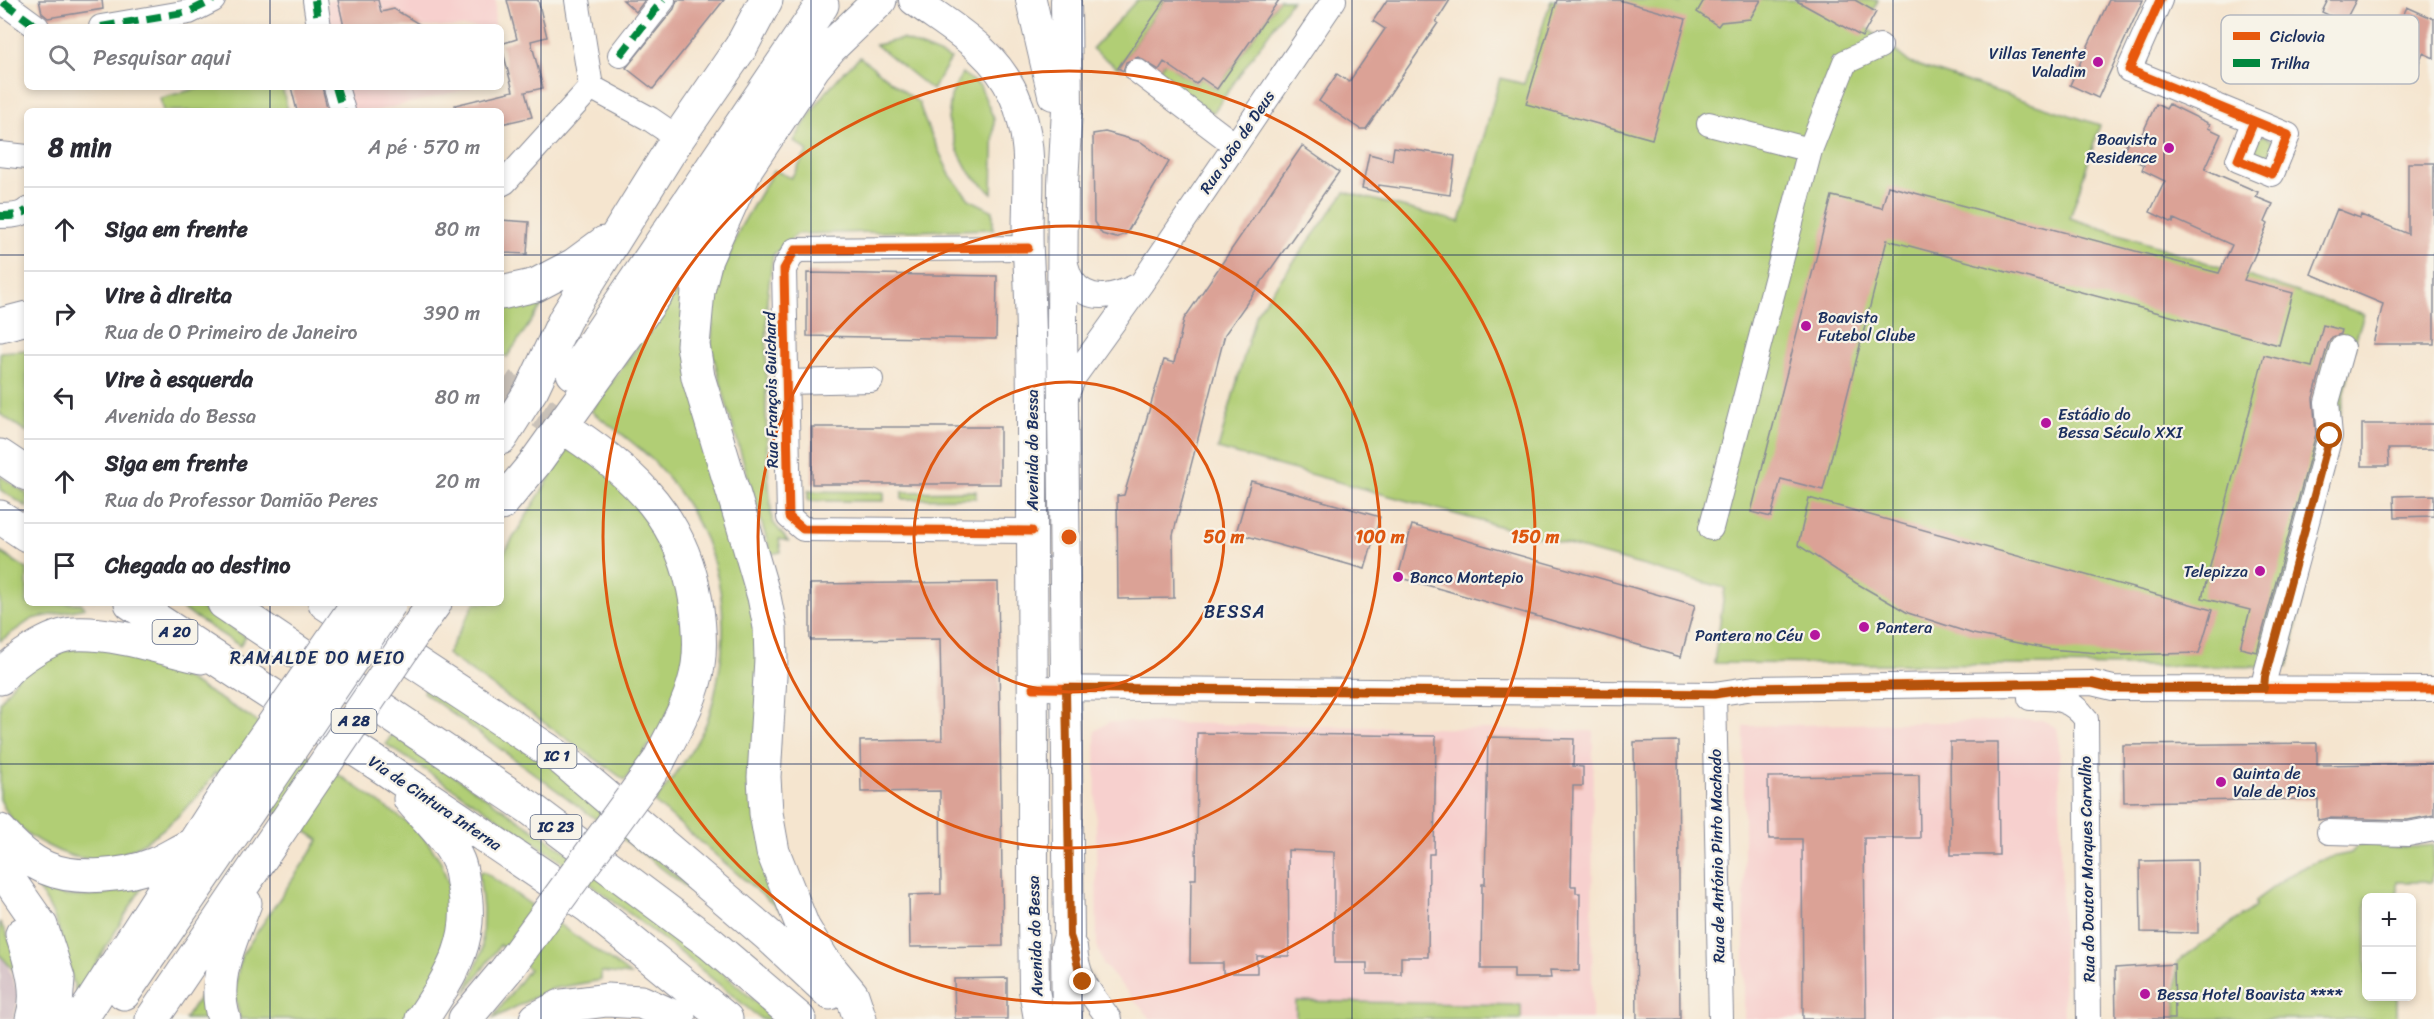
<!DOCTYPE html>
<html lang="pt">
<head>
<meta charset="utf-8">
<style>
	body { margin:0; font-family:Sriracha,sans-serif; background:#f7f7f7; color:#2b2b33 }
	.controls { position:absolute; right:18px; bottom:18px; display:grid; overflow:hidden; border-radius:9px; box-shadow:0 3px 9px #0003 }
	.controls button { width:54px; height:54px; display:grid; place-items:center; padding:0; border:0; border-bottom:2px solid #e1e1e2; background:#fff; color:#2b2b33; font:30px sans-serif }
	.stop { position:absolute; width:18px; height:18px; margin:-14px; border:4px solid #b45309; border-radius:50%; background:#fff }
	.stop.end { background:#b45309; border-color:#fff; box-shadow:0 2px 6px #0008 }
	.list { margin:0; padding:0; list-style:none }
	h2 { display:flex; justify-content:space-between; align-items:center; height:78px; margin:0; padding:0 24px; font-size:26px }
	h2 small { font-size:20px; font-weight:400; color:#7c7c81 }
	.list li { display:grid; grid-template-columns:39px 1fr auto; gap:18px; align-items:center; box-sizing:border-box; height:84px; padding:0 24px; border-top:2px solid #e1e1e2 }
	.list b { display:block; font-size:22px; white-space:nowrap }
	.list p { margin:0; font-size:20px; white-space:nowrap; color:#7c7c81 }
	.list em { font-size:20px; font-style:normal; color:#7c7c81 }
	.icon { flex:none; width:33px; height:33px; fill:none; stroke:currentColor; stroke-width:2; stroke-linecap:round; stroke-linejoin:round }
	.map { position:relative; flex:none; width:2434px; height:1019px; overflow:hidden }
	.search { position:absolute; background:#fff; box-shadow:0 3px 9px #0003; left:24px; top:24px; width:480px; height:66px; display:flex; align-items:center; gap:15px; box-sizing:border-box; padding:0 21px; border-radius:9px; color:#7c7c81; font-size:22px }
	.panel { position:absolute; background:#fff; box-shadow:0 3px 9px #0003; left:24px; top:108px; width:480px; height:498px; border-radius:9px }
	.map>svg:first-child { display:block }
</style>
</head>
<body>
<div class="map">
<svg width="2434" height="1019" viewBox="0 0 2434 1019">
	<rect width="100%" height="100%" fill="#f7f3e8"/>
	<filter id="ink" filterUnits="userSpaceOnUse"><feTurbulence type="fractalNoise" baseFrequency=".0167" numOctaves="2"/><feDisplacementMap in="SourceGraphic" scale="12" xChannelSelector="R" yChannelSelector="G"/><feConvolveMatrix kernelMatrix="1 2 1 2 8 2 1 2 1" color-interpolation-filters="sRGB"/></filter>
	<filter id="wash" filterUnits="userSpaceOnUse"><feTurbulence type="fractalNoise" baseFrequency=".008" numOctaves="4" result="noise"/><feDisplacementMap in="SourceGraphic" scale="24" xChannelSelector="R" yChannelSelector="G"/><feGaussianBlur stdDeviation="1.35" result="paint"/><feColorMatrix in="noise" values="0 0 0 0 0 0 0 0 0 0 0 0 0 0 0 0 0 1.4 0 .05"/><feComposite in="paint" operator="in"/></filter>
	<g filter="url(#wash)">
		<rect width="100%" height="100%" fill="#f5e5cf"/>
		<path fill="#f7d0ce" d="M325,0H496L494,27H329Z
			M345,87H475L377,111H352Z
			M2042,720L2057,728L2059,740L2064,1019H1744V726Z
			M1109,722L1593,731L1592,1019H1151L1103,964L1097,945L1095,731Z"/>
		<path fill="#d2bec4" d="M0,955L7,963L19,996L14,1019H0Z"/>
		<path fill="#b1ce74" stroke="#667e69" stroke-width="1.5" d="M1137,0H1165L1118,68L1092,49Z
			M1279,0H1292L1213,113L1157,73L1169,56L1174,69L1196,84L1201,78L1217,89Z
			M1551,0H1668L1680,3L1677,0H1878L1866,27L1910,63L2100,125L2070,218L2364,314L2356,339L2288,667L1714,663L1725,588L1218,449L1256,313L1345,192L1460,222L1500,78L1524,84Z
			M902,39L951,59L932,90L876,45Z
			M860,57L919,103L925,121L950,175L969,199L993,211V229L797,234L773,255L767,299L766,409L768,474L772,521L788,541L779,539L781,552L771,554L728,410L711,347L715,291L740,228L774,170L791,178L808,151L794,141C812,109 832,80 860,57Z
			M962,73L980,86L994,119L992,193L969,172L958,151L948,120L951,96Z
			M203,87H282L288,111H163L160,98Z
			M2261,136H2265L2274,143L2267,160L2253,155L2252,144Z
			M684,281L757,600L783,913L654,802C671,780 690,756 703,730C711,715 715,695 718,678C734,597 712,527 658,466C639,445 614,429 591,411Z
			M557,292L547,298L507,357L501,353V302Z
			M27,350V432L0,414V352Z
			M567,449L598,463L666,538L688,617L683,676L661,728L625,780L447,654L475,603H501V558Z
			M0,476L27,494V507L0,489Z
			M808,491L884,492V501H808Z
			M976,491V498L902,499V492Z
			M0,552L27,569V603H81L85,608L32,619L0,641Z
			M173,603H194L246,637L240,646Z
			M98,646L160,663L252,718L357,787L411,825L426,840L440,860L449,885L451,949L408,1019H240L234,992L241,956L319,840L216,772C191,808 140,860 92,859C77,859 61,853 48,846C27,836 9,821 0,799V702L23,670L50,652Z
			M428,683L555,768L715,910L642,853L423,692Z
			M392,734L568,853L722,972L775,1019H761L681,953L553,855L386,744Z
			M2370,843L2392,849L2434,845L2432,882H2397V897L2366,898V996L2397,997V1019H2176L2177,962L2255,907V901L2290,875L2318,860L2351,853L2358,845Z
			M483,871L624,970L630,975L601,972V980L551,989L492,1019L529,969L500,945L465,993L482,951L483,909L479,873Z
			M144,884L77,995C65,959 62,918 36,887C75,905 105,894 144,884Z
			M0,922L13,946L16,973L0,955Z
			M201,995L208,1019H185Z
			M1296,1001L1521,1005V1019H1296Z"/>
		<g id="blocks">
			<path fill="#dba296" d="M39,0H102L103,9L48,18L42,13Z
				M338,0H378L381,12L394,9L424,27H344Z
				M507,0H538L547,37L531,41L543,88L525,92L532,117L501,124V111H456L455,105L513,91L501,44L517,39Z
				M623,0H645L636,12Z
				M677,0H724L653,89L626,68L674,9Z
				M1165,0H1279L1217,89L1201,78L1196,84L1164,62L1159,70L1138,57L1126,62L1123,71L1118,68Z
				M1387,0H1450L1436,22L1438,23L1366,129H1360L1319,101L1337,74L1349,82L1385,29L1373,21Z
				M1557,0H1619L1686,19L1652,139L1526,104Z
				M1704,0H1761L1750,19L1721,22L1718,26L1697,12Z
				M1795,0H1855L1876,12L1862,37Z
				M2109,0H2143L2098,98L2070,85Z
				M2328,0H2356L2344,23L2322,12Z
				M2407,7L2434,19V58L2423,53L2418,65L2387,51Z
				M291,87H322L328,111H297Z
				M2156,104L2166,109L2169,104L2210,124L2208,128L2221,134L2205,169L2258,192L2256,197L2273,204L2265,222L2268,224L2244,280L2293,293L2279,345L1887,240L1823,490L1781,479L1771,517L1751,512L1832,196L1882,208L1888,186L2219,273L2232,245L2174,219L2173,223L2150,212L2165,181L2142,170L2144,165L2122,154L2129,139L2138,143Z
				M1105,132L1141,142L1169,162L1126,234L1116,238L1102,234L1094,222L1093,134Z
				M1302,146L1339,172L1225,334L1173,535L1174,598L1118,599L1117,496L1124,495L1164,360L1174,363L1184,319Z
				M1394,147L1455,156L1450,195L1379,185L1378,192L1362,188L1369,154L1392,160Z
				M2408,163H2434V344H2373L2383,304L2311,274L2337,209L2360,218L2361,215L2408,234Z
				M501,220L529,222L527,254L501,253Z
				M807,273L997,276L996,339L807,336Z
				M2323,325L2342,330L2341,334L2332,337L2328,344L2313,398L2316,434L2257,652L2240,648L2250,610L2202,598L2264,355L2312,367Z
				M2362,424H2434V449H2388L2389,466H2362Z
				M812,427H1000V484H812Z
				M1251,481L1380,517L1365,569L1236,533Z
				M2434,495V516L2395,517L2394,496Z
				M1809,498L2212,610L2199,653L2123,655L2049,649L1973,634L1908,613L1856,583L1798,545Z
				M1412,525L1695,605L1681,657L1398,577Z
				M998,582L1003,946L910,947L909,895L941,894L940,791L861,792L860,741L942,740L940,639L810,640V584Z
				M1197,733L1436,736L1434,854H1429L1428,957H1401V974H1367V963H1334V852L1288,850L1289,956H1257V973H1223V963H1190L1191,879H1196Z
				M1488,737L1574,739L1573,766L1583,767V786H1573L1571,886H1576V893H1580L1579,971L1550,970L1551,978H1514V969H1481L1482,884H1485Z
				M1678,741L1680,1019H1637L1634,742Z
				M1950,742H1998L1999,855H1951Z
				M2317,743V765L2434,763V815L2408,820L2329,818L2318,820V799L2124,802L2123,745Z
				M1919,775L1920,838H1864L1866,1019H1803L1802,839H1769L1768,777Z
				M2197,860L2198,933L2141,932L2140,861Z
				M2174,964L2175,1019H2116L2115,968Z
				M1007,978V1019H955L954,979Z"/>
		</g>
	</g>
	<g filter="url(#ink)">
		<use href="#blocks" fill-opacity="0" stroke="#888a96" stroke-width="1.5"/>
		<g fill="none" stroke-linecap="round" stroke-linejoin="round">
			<path stroke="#c9c1b8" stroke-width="33" stroke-dasharray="33 16" stroke-linecap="butt" d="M501,385L571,432"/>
			<defs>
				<path id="minor" d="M315,0L319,27
					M577,0L591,87
					M2160,0L2129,70L2288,135L2272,174L2238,160L2254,121
					M3,2L37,27
					M101,27L189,12L213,0
					M620,55L663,0
					M1137,71L1235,145
					M336,87L343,111
					M591,87L650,119L678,138
					M1709,124L1810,150
					M0,154L27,157
					M501,184L505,182L591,87
					M0,216C9,216 21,216 27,210
					M1028,248L795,250L784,269L789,517L803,529L1032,531
					M1064,257C1066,264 1068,274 1072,280C1089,306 1119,295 1141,284
					M786,382L871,380
					M1064,401L1074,377L1141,284L1334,0
					M1711,528L1810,150L1845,62L1880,46
					M1033,688L1714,694L1754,688L2092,683L2113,688L2434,689
					M2264,688L2265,677L2330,436L2327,402L2342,348
					M1714,694L1721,1019
					M2030,698C2054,697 2071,698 2086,719L2089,1019
					M2329,832L2408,834L2434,829
					M1075,947C1077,980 1091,993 1109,1019"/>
				<path id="major" d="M914,0C952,28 993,49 1014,95C1037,145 1025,199 1028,252C1033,346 1032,439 1032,533C1033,660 1033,788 1033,915L1034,990L1039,1019
					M1031,0L1053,95
					M1066,0L1067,109L1063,184L1062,324L1069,936L1066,947L1067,1019"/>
				<path id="highway" d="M747,167L706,259L698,291L693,345L698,377L743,525L764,597L770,627L771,659L764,777L766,813L773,852L803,927L823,960L852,995L860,1019
					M501,293L536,285L574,265L604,243
					M0,325L27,318
					M573,373L822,5
					M571,432C637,476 683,520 696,602C699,622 701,645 698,665C693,700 673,732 658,762
					M501,438L532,389L565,319L678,138L741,47L766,0
					M0,456L27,474
					M501,504L535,463L747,167L814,67L831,47L880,0
					M0,517L27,535
					M131,603L384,768L588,906L726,1019
					M224,603L530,808L710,943L799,1019
					M325,603L563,760L768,935L830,993
					M421,622L435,603
					M0,678C13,660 52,635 74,634C114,632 162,648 201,657
					M410,799C426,818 448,838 458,861C461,868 462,876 463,883C476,939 451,975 422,1019
					M0,831C13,846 28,860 46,868C76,881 126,876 155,864C167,859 179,851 192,845
					M0,867L41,926L58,978L55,1019
					M22,934C30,961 41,991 32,1019
					M124,993L258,797
					M81,1019L234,781
					M152,1019L287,820
					M224,1019C211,978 231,941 245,903
					M465,1019L507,969
					M536,1019L561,1006L607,1000L641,1002L679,1019"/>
			</defs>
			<use href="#minor" stroke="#888a96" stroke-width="26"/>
			<use href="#major" stroke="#888a96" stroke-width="32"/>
			<use href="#highway" stroke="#888a96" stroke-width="35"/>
			<use href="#minor" stroke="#fff" stroke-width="24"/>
			<use href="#major" stroke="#fff" stroke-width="30"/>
			<use href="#highway" stroke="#fff" stroke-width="33"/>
			<defs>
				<path id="highway-bridge" d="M234,781L358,603
					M258,797L390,603
					M287,820L421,622
					M507,969L658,762"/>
			</defs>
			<use href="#highway-bridge" stroke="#888a96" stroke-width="35" stroke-linecap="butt"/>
			<use href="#highway-bridge" stroke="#fff" stroke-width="33"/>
			<path stroke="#00873e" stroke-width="8" stroke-dasharray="15 8" stroke-linecap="butt" d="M315,0L319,27
				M3,2L37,27
				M101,27L189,12L213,0
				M620,55L663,0
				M336,87L343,111
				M0,216C9,216 21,216 27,210"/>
			<defs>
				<path id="cycleway" d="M2160,0L2129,70L2288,135L2272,174L2238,160L2254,121
					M1028,248L795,250L784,269L789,517L803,529L1032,531
					M1033,688L1714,694L1754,688L2092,683L2113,688L2434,689"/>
			</defs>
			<use href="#cycleway" stroke="#f7f3e8" stroke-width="13"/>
			<use href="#cycleway" stroke="#e8590c" stroke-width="9"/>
		</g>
	</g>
	<g fill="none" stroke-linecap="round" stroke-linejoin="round" filter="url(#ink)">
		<path stroke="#b45309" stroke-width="8" d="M1083,982C1076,967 1076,951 1070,936L1066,688L1714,694L1754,688L2092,683L2113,688H2264L2265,677L2330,436"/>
	</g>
	<path fill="none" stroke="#1b2f5e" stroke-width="1.5" stroke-opacity="0.55" d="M270,0V27M541,0V1019M811,0V1019M1082,0V1019M1352,0V1019M1623,0V1019M1893,0V1019M2164,0V1019M270,87V111M0,255H27M501,255H2434M0,510H27M501,510H2434M270,603V1019M0,764H2434"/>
	<g fill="none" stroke="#de5710" stroke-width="3">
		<circle cx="1069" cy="537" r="155"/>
		<circle cx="1069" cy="537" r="311"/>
		<circle cx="1069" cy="537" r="466"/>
	</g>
	<g fill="#b5179e" stroke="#f7f3e8" stroke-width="2">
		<circle cx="2098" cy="62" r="6"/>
		<circle cx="2169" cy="148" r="6"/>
		<circle cx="1806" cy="326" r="6"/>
		<circle cx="2046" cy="423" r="6"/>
		<circle cx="2260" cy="571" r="6"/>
		<circle cx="1398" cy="577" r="6"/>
		<circle cx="1864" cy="627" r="6"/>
		<circle cx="1815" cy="635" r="6"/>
		<circle cx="2221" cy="782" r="6"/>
		<circle cx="2145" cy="994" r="6"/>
	</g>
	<g text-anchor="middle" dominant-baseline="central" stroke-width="4.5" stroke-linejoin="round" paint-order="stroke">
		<g fill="#f7f3e8" stroke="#5d6a87" stroke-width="1.5">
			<rect x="152.5" y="620" width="45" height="24" rx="4.5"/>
			<rect x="331.5" y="709" width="45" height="24" rx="4.5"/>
			<rect x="537.5" y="744" width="39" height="24" rx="4.5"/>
			<rect x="530.5" y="815" width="51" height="24" rx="4.5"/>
		</g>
		<g font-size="15" font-weight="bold" fill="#1b2f5e">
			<text x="175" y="632">A 20</text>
			<text x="354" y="721">A 28</text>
			<text x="557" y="756">IC 1</text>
			<text x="556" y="827">IC 23</text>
		</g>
		<g font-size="16" fill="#1b2f5e" stroke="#f7f3e8" text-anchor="start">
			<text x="2086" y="53" text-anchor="end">Villas Tenente<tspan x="2086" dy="18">Valadim</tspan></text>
			<text x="2157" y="139" text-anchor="end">Boavista<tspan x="2157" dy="18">Residence</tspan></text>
			<text x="1818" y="317">Boavista<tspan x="1818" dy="18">Futebol Clube</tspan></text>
			<text x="2058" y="414">Estádio do<tspan x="2058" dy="18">Bessa Século XXI</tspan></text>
			<text x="2248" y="571" text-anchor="end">Telepizza</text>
			<text x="1410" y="577">Banco Montepio</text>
			<text x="1876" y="627">Pantera</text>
			<text x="1803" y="635" text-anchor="end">Pantera no Céu</text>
			<text x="2233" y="773">Quinta de<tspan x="2233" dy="18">Vale de Pios</tspan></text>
			<text x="2157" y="994">Bessa Hotel Boavista ****</text>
		</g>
		<g font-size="16" fill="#1b2f5e" stroke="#f7f3e8">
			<text transform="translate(1237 142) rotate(-56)">Rua João de Deus</text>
			<text transform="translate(771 390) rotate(-91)">Rua François Guichard</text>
			<text transform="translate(1032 450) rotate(-90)">Avenida do Bessa</text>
			<text transform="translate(435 803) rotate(34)">Via de Cintura Interna</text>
			<text transform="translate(1717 856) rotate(-91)">Rua de António Pinto Machado</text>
			<text transform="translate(2087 869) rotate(-91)">Rua do Doutor Marques Carvalho</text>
			<text transform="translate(1035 936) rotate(-92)">Avenida do Bessa</text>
		</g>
		<g font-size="18" letter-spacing="1.5" fill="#1b2f5e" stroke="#f7f3e8">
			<text x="1235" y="612">BESSA</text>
			<text x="318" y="658">RAMALDE DO MEIO</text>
		</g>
	</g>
	<rect x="2221" y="15" width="198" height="69" rx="9" fill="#f7f3e8" stroke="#b5b8bf" stroke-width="1.5"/>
	<rect x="2233" y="32" width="27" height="8" fill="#e8590c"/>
	<rect x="2233" y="59" width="27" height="8" fill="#00873e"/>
	<g font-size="16" fill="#1b2f5e">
		<text x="2270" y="42">Ciclovia</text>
		<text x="2270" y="69">Trilha</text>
	</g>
	<circle cx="1069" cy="537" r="9" fill="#de5710" stroke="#f7f3e8" stroke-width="3"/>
	<g font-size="18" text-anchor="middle" font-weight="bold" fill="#de5710" stroke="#f7f3e8" stroke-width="4.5" stroke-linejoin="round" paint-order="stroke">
		<text x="1224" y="543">50 m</text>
		<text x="1380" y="543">100 m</text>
		<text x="1535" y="543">150 m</text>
	</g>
</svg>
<div class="controls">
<button>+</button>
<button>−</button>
</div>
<div class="stop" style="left:2330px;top:436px"></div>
<div class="stop end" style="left:1083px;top:982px"></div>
<div class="search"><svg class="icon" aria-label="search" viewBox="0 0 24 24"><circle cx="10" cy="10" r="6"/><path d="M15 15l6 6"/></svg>Pesquisar aqui</div>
<section class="panel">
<h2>8 min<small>A pé · 570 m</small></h2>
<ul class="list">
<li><svg class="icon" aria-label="ahead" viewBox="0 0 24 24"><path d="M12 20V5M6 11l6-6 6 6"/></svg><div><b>Siga em frente</b></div><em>80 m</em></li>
<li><svg class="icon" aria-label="right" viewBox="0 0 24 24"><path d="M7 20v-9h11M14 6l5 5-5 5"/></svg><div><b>Vire à direita</b><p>Rua de O Primeiro de Janeiro</p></div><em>390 m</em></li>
<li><svg class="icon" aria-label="left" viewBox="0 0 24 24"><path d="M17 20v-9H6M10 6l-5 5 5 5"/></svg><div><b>Vire à esquerda</b><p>Avenida do Bessa</p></div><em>80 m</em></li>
<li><svg class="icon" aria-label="ahead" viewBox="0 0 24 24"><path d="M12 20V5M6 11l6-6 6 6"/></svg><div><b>Siga em frente</b><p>Rua do Professor Damião Peres</p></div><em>20 m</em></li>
<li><svg class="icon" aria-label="arrive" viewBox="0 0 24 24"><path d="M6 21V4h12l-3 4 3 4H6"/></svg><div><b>Chegada ao destino</b></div></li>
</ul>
</section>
</div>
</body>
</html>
